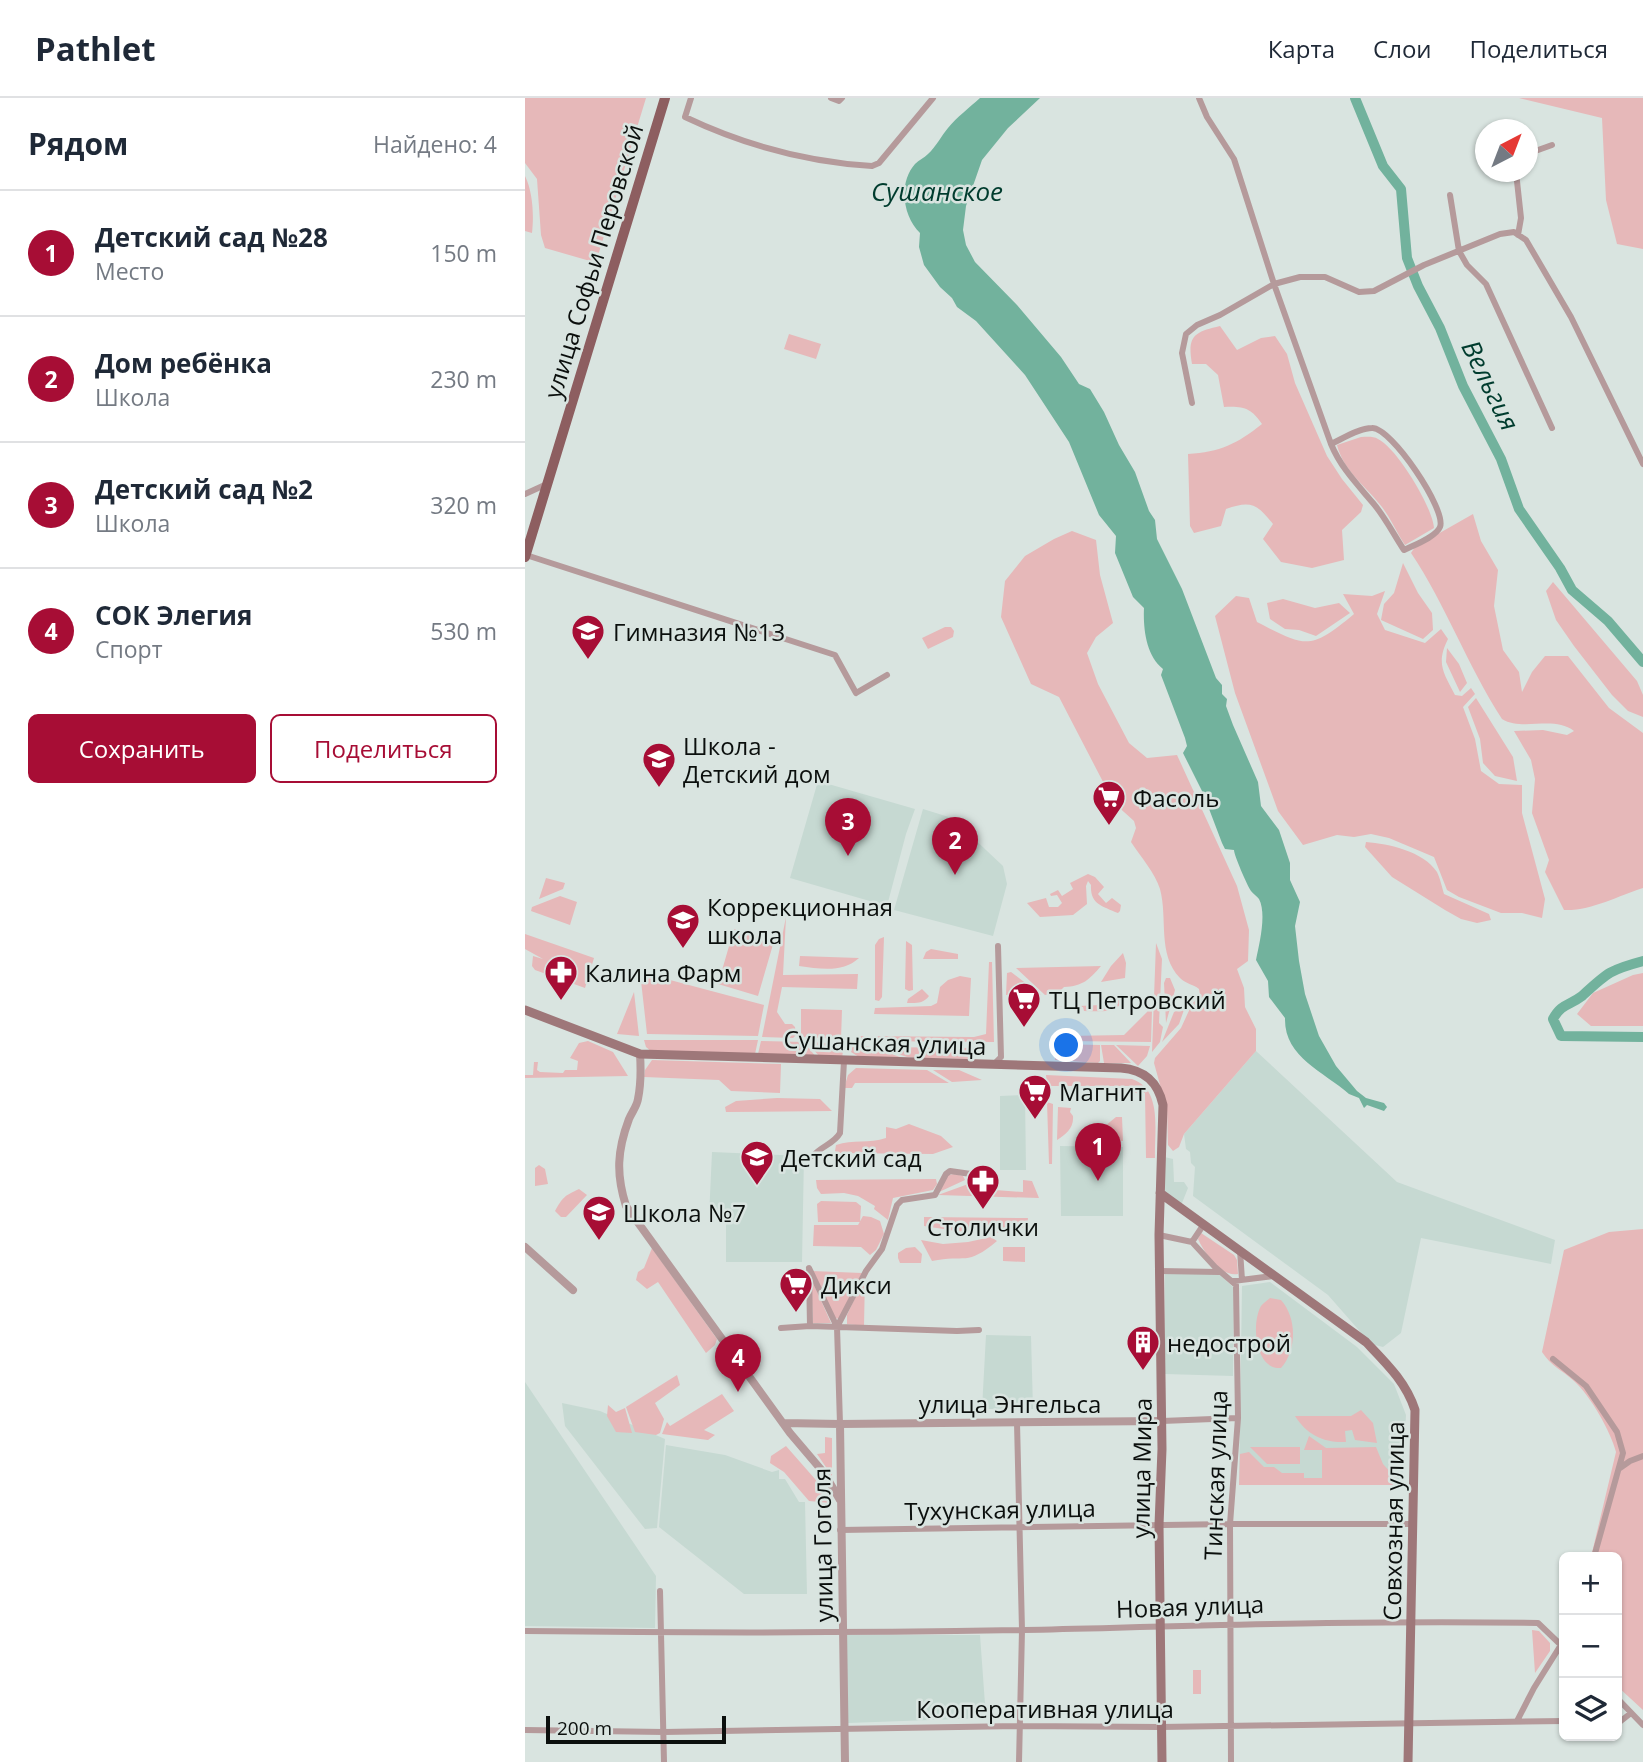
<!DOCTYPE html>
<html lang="ru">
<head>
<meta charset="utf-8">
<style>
	body { margin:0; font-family:"Open Sans",sans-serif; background:#f2f2f3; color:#1f2937 }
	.controls { position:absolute; right:21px; bottom:21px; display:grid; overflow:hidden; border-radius:10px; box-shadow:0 2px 5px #0004 }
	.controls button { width:63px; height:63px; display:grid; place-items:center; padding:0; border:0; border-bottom:2px solid #e0e1e3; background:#fff; color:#1f2937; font:35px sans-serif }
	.compass { position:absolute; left:950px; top:21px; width:63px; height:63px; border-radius:50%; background:#fff; box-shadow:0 2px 5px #0004; rotate:42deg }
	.scale { position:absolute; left:21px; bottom:18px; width:180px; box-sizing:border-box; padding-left:7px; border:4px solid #0b0f0d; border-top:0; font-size:19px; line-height:24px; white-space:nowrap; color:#0b0f0d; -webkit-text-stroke:5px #d9e4e0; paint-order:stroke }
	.you { position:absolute; left:542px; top:948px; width:24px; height:24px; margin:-18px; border:5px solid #fff; border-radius:50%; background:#1a73e8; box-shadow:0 0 0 10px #1a73e833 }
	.badge { display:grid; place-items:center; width:46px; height:46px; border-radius:50%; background:#a70d35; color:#fff; font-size:23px; font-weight:700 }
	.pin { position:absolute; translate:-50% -58px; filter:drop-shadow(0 2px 4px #0008) }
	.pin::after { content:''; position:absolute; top:37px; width:24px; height:21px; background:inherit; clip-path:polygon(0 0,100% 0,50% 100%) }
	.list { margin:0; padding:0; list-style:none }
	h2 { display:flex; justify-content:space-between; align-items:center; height:91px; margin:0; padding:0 28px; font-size:30px }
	h2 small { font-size:23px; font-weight:400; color:#747a83 }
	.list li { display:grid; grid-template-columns:46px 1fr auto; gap:21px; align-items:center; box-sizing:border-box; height:126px; padding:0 28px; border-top:2px solid #e0e1e3 }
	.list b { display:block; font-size:26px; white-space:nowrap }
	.list p { margin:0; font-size:23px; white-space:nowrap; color:#747a83 }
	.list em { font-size:23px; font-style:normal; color:#747a83 }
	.actions { display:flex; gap:14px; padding:21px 28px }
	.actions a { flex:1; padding:16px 0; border:2px solid #a70d35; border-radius:10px; text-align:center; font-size:24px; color:#a70d35 }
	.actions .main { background:#a70d35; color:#fff }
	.icon { flex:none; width:38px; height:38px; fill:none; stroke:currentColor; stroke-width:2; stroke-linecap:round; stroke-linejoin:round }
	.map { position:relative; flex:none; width:1118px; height:1664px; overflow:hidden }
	header { display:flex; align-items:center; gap:42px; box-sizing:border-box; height:98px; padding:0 35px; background:#fff; border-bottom:2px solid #e0e1e3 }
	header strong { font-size:33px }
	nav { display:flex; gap:38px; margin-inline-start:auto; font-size:24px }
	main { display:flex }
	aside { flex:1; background:#fff }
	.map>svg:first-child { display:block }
</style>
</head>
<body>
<header>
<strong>Pathlet</strong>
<nav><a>Карта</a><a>Слои</a><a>Поделиться</a></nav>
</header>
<main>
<aside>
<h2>Рядом<small>Найдено: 4</small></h2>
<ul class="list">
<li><span class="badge">1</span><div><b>Детский сад №28</b><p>Место</p></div><em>150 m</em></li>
<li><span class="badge">2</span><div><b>Дом ребёнка</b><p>Школа</p></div><em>230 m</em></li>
<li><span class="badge">3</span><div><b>Детский сад №2</b><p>Школа</p></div><em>320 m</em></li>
<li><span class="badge">4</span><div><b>СОК Элегия</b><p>Спорт</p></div><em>530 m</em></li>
</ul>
<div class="actions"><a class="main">Сохранить</a><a>Поделиться</a></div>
</aside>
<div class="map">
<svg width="1118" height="1664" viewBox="0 0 1118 1664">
	<rect width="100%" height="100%" fill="#d9e4e0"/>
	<path fill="#c6d9d2" d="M293,683L390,711L381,736L362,808L265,780Z
		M398,711L427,720L478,768L482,786L468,838L369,812Z
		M731,953L872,1084L1030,1142L1026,1166L896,1140L876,1235L858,1249L846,1246L803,1197L668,1098L670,1069L666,1065L665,1054L661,1051L659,1036Z
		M500,997L501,1072H475V998Z
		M535,1048L598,1049V1118H536Z
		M187,1054L279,1058L277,1164H201V1120L184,1119Z
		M635,1058L648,1061L649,1084H659L663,1090L655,1110L635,1095Z
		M693,1175L709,1190L708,1278L640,1276V1176Z
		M745,1184L832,1249L869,1286L881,1317L877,1387H714L717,1188Z
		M461,1237L506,1238L508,1311H457Z
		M0,1284L131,1478L130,1530L0,1528Z
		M37,1305L75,1313L140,1341L132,1430L120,1431L40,1328Z
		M141,1347L200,1357L247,1374L254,1372V1381H260L274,1404H280L282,1496H219L134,1429Z
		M321,1537H455L461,1620L323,1625Z"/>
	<path fill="#e6b8b9" d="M0,0H121L72,161L65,163L20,150L16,137L12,81L0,65Z
		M994,0H1118V151L1092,146L1081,102L1077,20Z
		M0,78C8,94 9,118 7,135L0,133Z
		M695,228L712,252L736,240L750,238L762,256L770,285L802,358L817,381L838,407L836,414L817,432L819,462L787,470L756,464L738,441L748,426C732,406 726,402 701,411L696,428L669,435L665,428L663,356C695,354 712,346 737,326C726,310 719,308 699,309L693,277L681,266H667C662,238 669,234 695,228Z
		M264,236L296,246L291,261L259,251Z
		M836,339C842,339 848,338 853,341C872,350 908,410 909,430L880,447C872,435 866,421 857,409C841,388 819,374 812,347Z
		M948,416L956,443L973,472L969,508L978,552L994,574L997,594L1007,574L1020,558H1043L1084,610L1118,635V790C1092,798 1067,813 1039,812L1020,774L1024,762L1007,715L1010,681L1006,662L989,633L1018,632L1042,637L1049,633C1028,617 998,634 977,621C942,567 921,507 886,455L890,449Z
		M547,433L571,442L575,477L588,525L571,539L562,555L573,586L604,645L622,660L652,657L712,788L724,832L723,863L712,871L719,890L720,909L731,931V953L659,1036L654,1049L648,1053L643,1047L642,1012L629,965L630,960L656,930L667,906L675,897L674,891C668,886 661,886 655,880C632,856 643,821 635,791C630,775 616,759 606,744L611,730L609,723L589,705L534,599L506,586L476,519L480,483L500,458L529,441Z
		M878,465L893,495L907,515L908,532L898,541L856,522L859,506L869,495Z
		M1028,484L1112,583L1118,597V619L1103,613L1087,597L1049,548L1031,522L1021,493Z
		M860,493L852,516L860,532L900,545L916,531L923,541C911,565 918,574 930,597L937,598L946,590L950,596L938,609L950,641L956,673L974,686L997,687V715L1020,801L1017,820L997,815H976L934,799L922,792L909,759L864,740L846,736L829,739L812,737L778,747L753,713L710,595L690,518L711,498L724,500L732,524C781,549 785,553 829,516L818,496L847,498Z
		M758,501L790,510L814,505L825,515L791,538L774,532L760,531L745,521L742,505Z
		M420,529H426L429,533L428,539L403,551L397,540Z
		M922,550L934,566L942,585L935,594L921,564Z
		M951,600L988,659L992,683L970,678L958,665L955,641L943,609Z
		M841,744C864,746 898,753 912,774C915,780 917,789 919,796L964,816L966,822L952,825L936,821L920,812L867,779L840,749Z
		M563,776L570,779L579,789L573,796L581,805L587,800L596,807L595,813L593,815C577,808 565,806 566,787L563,783L561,788L562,806L548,817L515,819L502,805L521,800L524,809H533L537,805L532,797L526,798L525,796L533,792L537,798L548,791L545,785Z
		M21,780L40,785L38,791L14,801Z
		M35,798L52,804L45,827L6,813L7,809Z
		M261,819L258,877L333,876L332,891L257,889L252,914L260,926H267L270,929L271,937L268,940L237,939Z
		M209,831L249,843L233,898L193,886Z
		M0,836L69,860L60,890L10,872L7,868L8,858L18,861L0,851Z
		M359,839L357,899L354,903L350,902V847L354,841Z
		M381,843L387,847L388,892L384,893L380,891Z
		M631,845L637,861L634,925L638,929L635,944L627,954Z
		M406,851L433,856V861H398L401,854Z
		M598,855L601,865L600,880L576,884L586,868Z
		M275,858L334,860C318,875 296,871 274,868Z
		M464,864H467L469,944L332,943V938L449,939L461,936Z
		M576,868C564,882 558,888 539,889L534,894L520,897L491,870Z
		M115,874L239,907L233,938L122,936Z
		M486,874L516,897H481L482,875Z
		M1118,875V928H1066L1052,916L1068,895L1108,877Z
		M435,878L446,880L444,918L349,916L350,910L406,908L412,905L415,889L423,882Z
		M641,880H645L650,892L641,925L639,885Z
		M397,891L404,898C398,906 391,905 382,905L383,901Z
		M109,894L114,938L92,936Z
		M599,898C595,917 575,913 559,913L558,909H533L575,907L576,899Z
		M660,909L654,926L637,944L649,914Z
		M276,911L317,912L316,941L276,939Z
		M624,912H627L626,944L541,943L542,938L599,937Z
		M119,942H233L230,956L127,954L121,949Z
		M63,943L88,954L103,978L0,980V977H8L9,964H13L12,972L15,974L38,975L40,972H52L53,963L45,960L54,945Z
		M236,943L279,944L291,959L233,956Z
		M282,944L319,946L317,960L294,958Z
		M527,946L575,947V963L573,965L530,962V954L527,953Z
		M328,947L346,949L378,960L334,959L326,954Z
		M576,947H589L606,965H579Z
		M591,947L625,948L622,958L613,968Z
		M352,949L452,950V955L443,961L394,960L382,959Z
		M127,962L256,966L255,995L206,993L194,982L119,979L120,972Z
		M331,970L402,972L424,985H330L327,990H319L323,977Z
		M408,972H434L457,982L427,984Z
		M521,977L607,981C638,991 629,1035 630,1060H621L620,995H610L609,988H522Z
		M252,1000L295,1001L307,1013L201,1014L200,1009L211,1003Z
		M522,1004L528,1006L527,1066H524Z
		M533,1009L546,1010L545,1014L548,1018C549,1030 541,1036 532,1042Z
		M591,1019H597L598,1043L568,1041L564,1037L569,1025H575L580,1028Z
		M384,1026L416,1038L428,1049L408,1056L312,1055L310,1053L311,1047C328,1041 344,1046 361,1040V1029L371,1031Z
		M14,1067L20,1071L23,1086L10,1088V1070Z
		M429,1076L438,1078L440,1082L414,1094L423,1077Z
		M411,1081L412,1086L408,1092L368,1100L363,1122L349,1111L350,1108L333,1098L319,1095L296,1096L292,1090L291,1082Z
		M457,1081V1091L498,1094V1082L507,1083L514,1100L413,1097Z
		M54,1091L62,1097L41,1119H36L30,1113C38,1099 39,1098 54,1091Z
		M296,1103L331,1104L336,1108L335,1124H293L292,1106Z
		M338,1118L346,1119L355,1123L359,1136L351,1152L345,1157L336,1149L288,1148L289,1127H333Z
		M399,1119L503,1120L502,1128C471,1141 431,1133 399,1128Z
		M1118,1131V1612L1092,1588V1459H1066L1091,1354C1086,1334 1065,1297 1049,1283C1037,1272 1026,1268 1017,1254L1039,1152L1084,1134Z
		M676,1135L709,1157L712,1162L713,1176C695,1179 680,1156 673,1141Z
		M466,1139L472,1143C441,1169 441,1156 407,1163L396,1142L418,1146L443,1144Z
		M390,1149L397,1156L396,1165H375L373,1160V1155L381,1150Z
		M478,1149H500V1164L478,1163Z
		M127,1150L192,1241L190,1247L181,1255L133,1184L122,1191L111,1182L113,1174L119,1170Z
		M287,1173L337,1175L316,1221L308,1220Z
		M340,1178L339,1228L322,1226V1217Z
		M286,1180L306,1225H288Z
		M745,1200L756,1202C772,1220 772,1252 756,1270C730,1272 726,1225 736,1208C738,1205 742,1203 745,1200Z
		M152,1277L155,1287L130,1305L139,1321L135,1335L131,1337L110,1334L101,1309Z
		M197,1296L209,1313L179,1332L190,1337L183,1342L137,1336L142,1324L145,1328Z
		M83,1307L91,1314L100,1310L107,1335L91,1334L82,1318Z
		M836,1312L848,1325L852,1345L830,1342L827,1332L820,1333L821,1344C799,1345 782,1337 770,1318H826Z
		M784,1338L801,1350L851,1349L858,1366L877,1387H714L715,1356L724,1354L739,1369H749L757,1375H779V1380H797V1352H779Z
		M300,1339L307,1340V1378L292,1356L300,1355Z
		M261,1348L290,1381L306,1405L284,1403L259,1374L245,1365L246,1358Z
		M725,1349H775V1366H742Z
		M1007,1532L1014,1533L1025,1545V1553L1010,1575Z
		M668,1572H676V1596H668Z"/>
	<path fill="#72b29d" d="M455,0H515L483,30L457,62L441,108L438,132L441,147L450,164L492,207L536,259L554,286L565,291L579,314L594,347L610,374L624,413L630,422L632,441L657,491L691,580L697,587V596L702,601L701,608L708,627L733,684L736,708L754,732L765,765V782L775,804L770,828L774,863L780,896L794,938L811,968L832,993L841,1000L859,1005L862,1009L859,1013L842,1007L839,1010L834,1000L824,996C798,973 759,959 760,920L744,899L743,883L731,862C734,847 742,816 734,801C732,798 728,796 726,793C722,787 709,757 709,752L700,751L697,745L678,695L658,655L662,648L660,640L636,577L638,571C621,558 618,530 619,510L608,499L590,455L591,438L574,417L544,344L500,277L451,223L432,209L427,200L415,189L399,167L394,149L395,135C378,119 373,85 390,66C394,62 399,60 403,56C411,49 416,38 423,30C432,19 444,10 455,0Z"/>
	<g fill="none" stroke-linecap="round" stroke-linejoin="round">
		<path stroke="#72b29d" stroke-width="10" d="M830,0L858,68L876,91L882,160L893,188L915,230L938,288L976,361L994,411L1035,470L1047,492L1083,523L1118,564
			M1118,863C1084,872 1082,875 1057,898C1044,908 1037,905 1028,921L1036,938L1118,939"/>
		<path stroke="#b59a9b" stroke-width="6" d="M166,0L160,19C219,47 281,64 347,68L354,65L408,0
			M306,0L314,3L317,0
			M674,0L682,19L709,61L749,186L806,346C816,370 832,386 848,405C860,419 869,437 879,452C889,447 911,439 915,429C922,412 866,329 847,330C834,330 817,341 806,346
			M1002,56L1027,47
			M991,74L996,120L993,137
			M925,97L934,153L942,167L961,186L1027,330
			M667,305L657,255L661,236L672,227L695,217L749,186L775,179H800L834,194L849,193L899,167L975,136L989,134L1001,142L1046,219L1118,366
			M0,396L22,386
			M1,457L310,557L331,595L362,577
			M469,966L476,959L473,848
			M288,1058C296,1048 309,1046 315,1035L319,963
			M634,1137L667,1144L690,1169L711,1187L713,1320L705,1426L706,1664
			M667,1144L679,1126
			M715,1152L717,1182
			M284,1170L312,1229L341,1173L357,1151L372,1107L377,1102L410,1097L421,1076L425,1073L460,1078L467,1073
			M284,1172L285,1228
			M635,1173L694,1174
			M708,1183L748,1178
			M312,1229L315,1326
			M256,1230L285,1228L432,1233L454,1232
			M1028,1261L1061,1288L1092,1334L1098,1355L1069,1459
			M637,1323L713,1320
			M492,1325L497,1532L494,1664
			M1095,1370L1105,1363L1118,1358
			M315,1432L705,1426H887
			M135,1493L139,1664
			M0,1533C166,1535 333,1535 499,1532C670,1528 841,1522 1013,1525L1037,1548L1039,1560
			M1092,1600L1118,1627
			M992,1623L1009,1590L1039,1542
			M1092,1626L1106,1615
			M0,1632L139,1634L494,1628L636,1629L1039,1623"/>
		<path stroke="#b59a9b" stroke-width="8" d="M115,956C116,971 116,986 113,1001C112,1008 107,1014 104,1021C92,1053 91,1076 101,1108L265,1335L299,1375L315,1402
			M0,1149L48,1192
			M258,1325L315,1326L637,1323
			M315,1326L320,1664"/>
		<path stroke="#9e7779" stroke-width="9" d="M0,912L115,956L596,970C620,972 633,984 638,1007L634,1137L637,1351L634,1427L637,1664
			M635,1095L841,1244C861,1265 881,1284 890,1312L883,1664"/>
		<path stroke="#8d5e60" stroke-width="10" d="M0,459L140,0"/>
	</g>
	<defs>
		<symbol id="school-pin" viewBox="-11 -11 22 30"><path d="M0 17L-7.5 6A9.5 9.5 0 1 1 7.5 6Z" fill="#a70d35" stroke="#d9e4e0"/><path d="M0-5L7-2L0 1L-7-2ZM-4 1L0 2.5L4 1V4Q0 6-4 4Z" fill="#fff"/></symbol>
		<symbol id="supermarket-pin" viewBox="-11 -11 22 30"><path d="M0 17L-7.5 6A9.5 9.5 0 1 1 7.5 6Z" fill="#a70d35" stroke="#d9e4e0"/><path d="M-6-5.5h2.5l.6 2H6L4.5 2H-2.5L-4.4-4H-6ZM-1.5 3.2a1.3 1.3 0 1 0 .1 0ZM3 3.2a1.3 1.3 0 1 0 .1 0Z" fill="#fff"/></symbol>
		<symbol id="pharmacy-pin" viewBox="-11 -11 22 30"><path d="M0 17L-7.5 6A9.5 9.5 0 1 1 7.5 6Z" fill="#a70d35" stroke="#d9e4e0"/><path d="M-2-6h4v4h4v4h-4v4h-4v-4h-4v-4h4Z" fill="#fff"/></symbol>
		<symbol id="building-pin" viewBox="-11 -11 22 30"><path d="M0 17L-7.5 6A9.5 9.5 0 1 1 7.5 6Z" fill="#a70d35" stroke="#d9e4e0"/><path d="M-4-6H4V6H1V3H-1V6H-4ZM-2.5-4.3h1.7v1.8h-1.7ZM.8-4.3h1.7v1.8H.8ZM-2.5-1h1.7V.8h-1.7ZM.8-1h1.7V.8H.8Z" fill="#fff"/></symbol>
	</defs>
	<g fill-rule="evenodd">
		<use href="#school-pin" x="44" y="514" width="38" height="52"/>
		<use href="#school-pin" x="115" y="642" width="38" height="52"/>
		<use href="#supermarket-pin" x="565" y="680" width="38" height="52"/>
		<use href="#school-pin" x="139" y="803" width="38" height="52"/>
		<use href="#pharmacy-pin" x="17" y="855" width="38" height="52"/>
		<use href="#supermarket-pin" x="480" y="882" width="38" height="52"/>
		<use href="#supermarket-pin" x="491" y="974" width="38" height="52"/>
		<use href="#school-pin" x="213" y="1040" width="38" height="52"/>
		<use href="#pharmacy-pin" x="439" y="1064" width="38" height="52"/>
		<use href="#school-pin" x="55" y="1095" width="38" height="52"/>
		<use href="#supermarket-pin" x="252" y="1167" width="38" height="52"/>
		<use href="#building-pin" x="599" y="1225" width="38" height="52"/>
	</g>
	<g text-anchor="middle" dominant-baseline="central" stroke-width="5" stroke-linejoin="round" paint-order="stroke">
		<g font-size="24" fill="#0b0f0d" stroke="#d9e4e0">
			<text transform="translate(68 163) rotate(-73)">улица Софьи Перовской</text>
			<text transform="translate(360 944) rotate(2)">Сушанская улица</text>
			<text x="485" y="1305">улица Энгельса</text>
			<text transform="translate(616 1370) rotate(-89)">улица Мира</text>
			<text transform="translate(690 1377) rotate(-88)">Тинская улица</text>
			<text transform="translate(475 1411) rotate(-1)">Тухунская улица</text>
			<text transform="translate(868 1423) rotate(-89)">Совхозная улица</text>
			<text transform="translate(297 1447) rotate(-91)">улица Гоголя</text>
			<text transform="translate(665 1508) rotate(-2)">Новая улица</text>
			<text x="520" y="1610">Кооперативная улица</text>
		</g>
		<g font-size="24" fill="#0b0f0d" stroke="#d9e4e0" text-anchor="start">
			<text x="88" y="533">Гимназия №13</text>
			<text x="158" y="647">Школа -<tspan x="158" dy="28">Детский дом</tspan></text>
			<text x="608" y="699">Фасоль</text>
			<text x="182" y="808">Коррекционная<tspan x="182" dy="28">школа</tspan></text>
			<text x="60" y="874">Калина Фарм</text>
			<text x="524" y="901">ТЦ Петровский</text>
			<text x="534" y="993">Магнит</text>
			<text x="256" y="1059">Детский сад</text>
			<text x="98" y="1114">Школа №7</text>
			<text x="458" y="1128" text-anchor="middle">Столички</text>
			<text x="296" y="1186">Дикси</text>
			<text x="642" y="1244">недострой</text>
		</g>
		<g font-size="26" font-style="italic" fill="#003c2e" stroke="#d9e4e0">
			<text x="412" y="93">Сушанское</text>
			<text transform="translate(966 287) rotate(64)">Вельгия</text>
		</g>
	</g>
</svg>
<div class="controls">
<button>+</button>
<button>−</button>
<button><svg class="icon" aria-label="layers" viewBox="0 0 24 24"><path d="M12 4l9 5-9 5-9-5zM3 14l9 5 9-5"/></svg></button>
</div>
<svg class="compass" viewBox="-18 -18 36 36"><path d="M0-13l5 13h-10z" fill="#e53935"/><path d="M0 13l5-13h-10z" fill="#747a83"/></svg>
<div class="scale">200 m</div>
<div class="you"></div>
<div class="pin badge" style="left:573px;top:1083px">1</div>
<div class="pin badge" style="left:430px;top:777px">2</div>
<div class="pin badge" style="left:323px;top:758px">3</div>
<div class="pin badge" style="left:213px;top:1294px">4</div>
</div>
</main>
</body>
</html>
